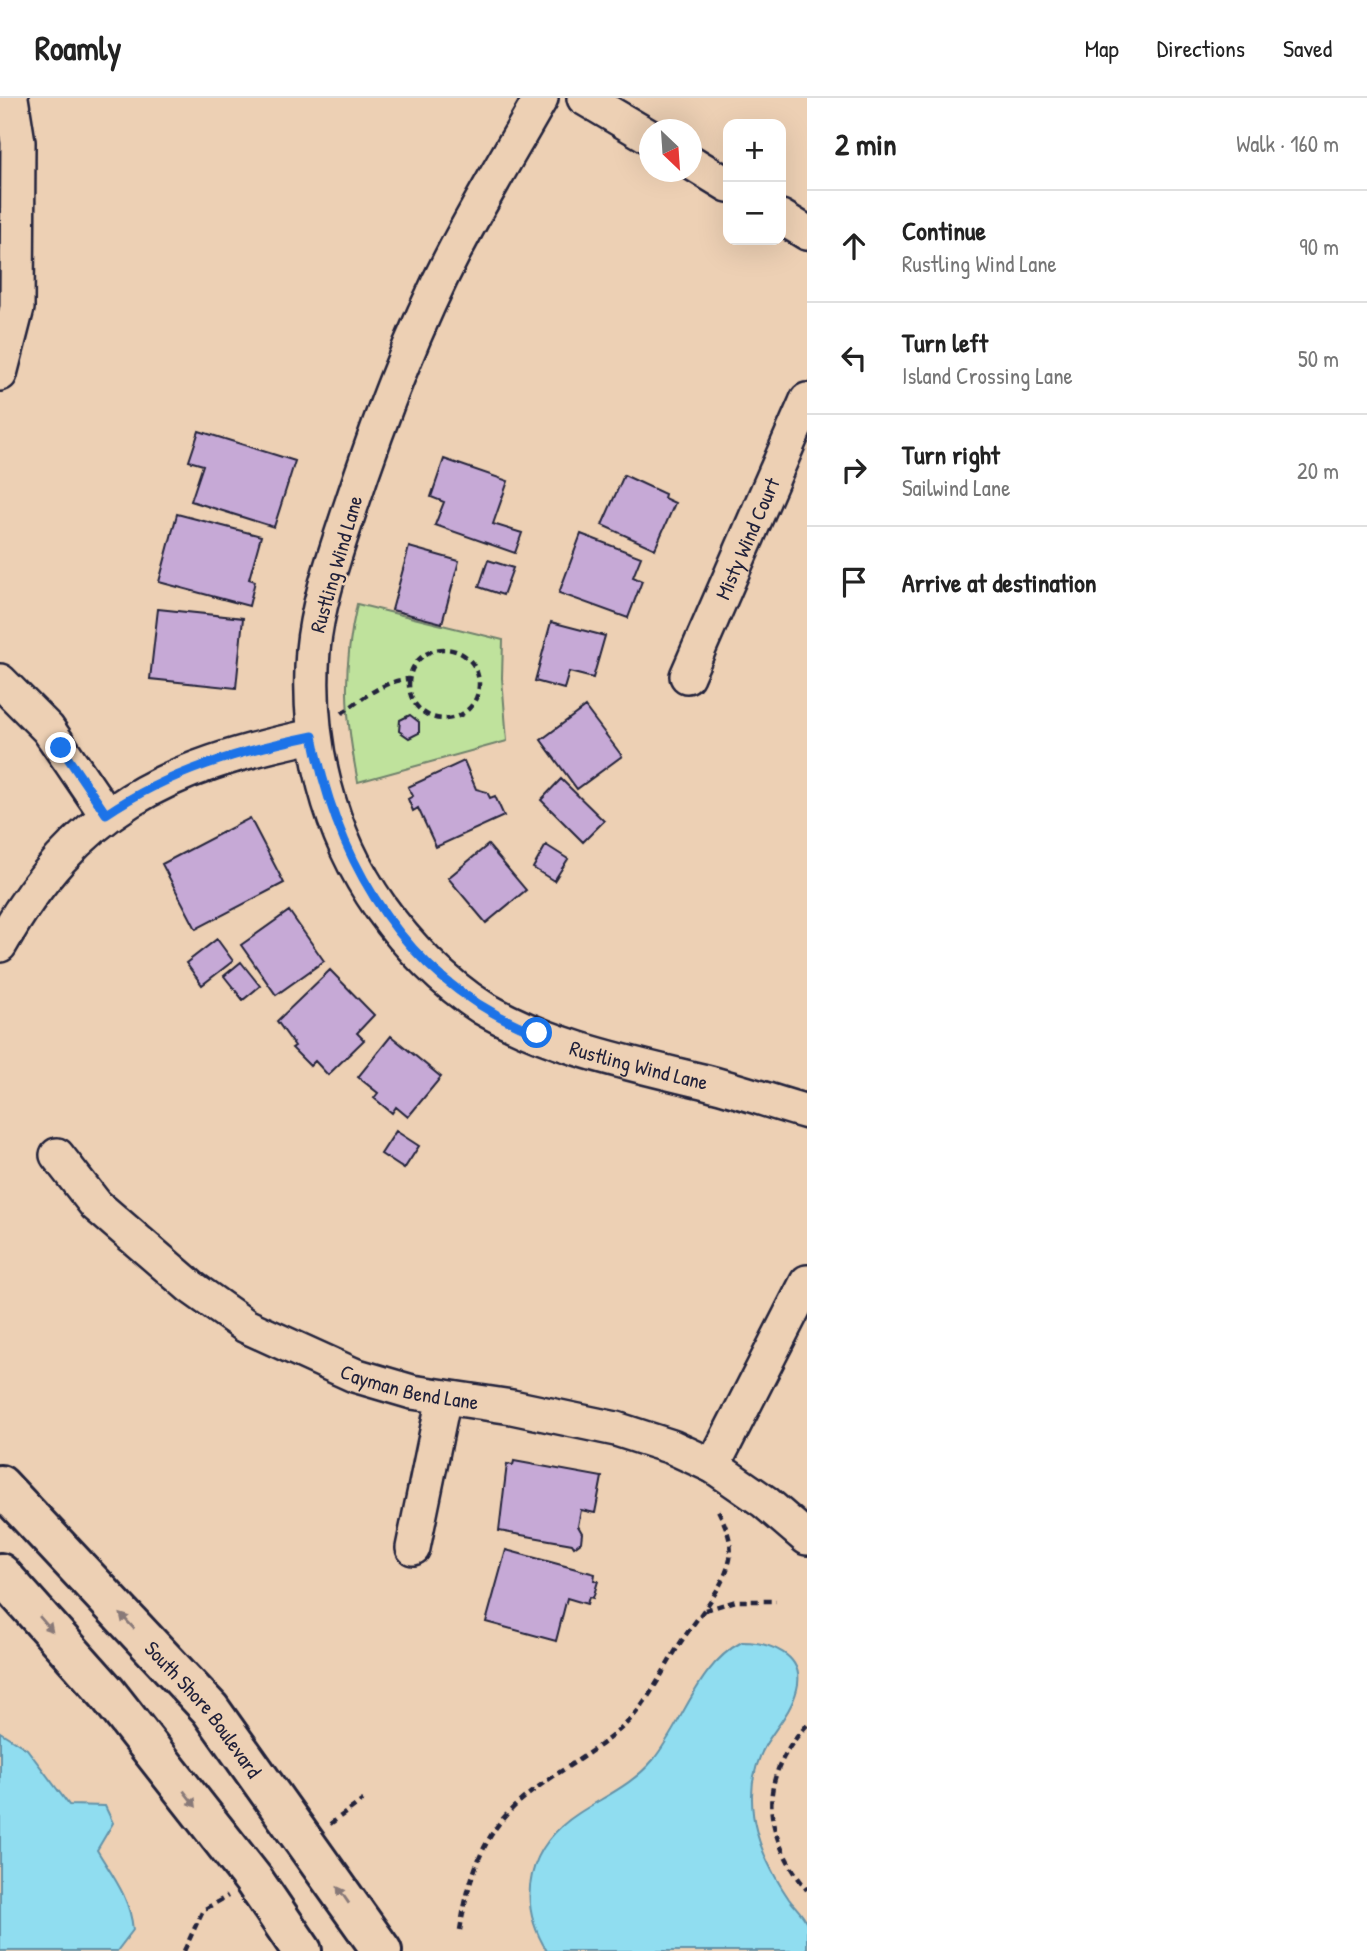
<!DOCTYPE html>
<html lang="en">
<head>
<meta charset="utf-8">
<style>
	body { margin:0; font-family:"Patrick Hand",sans-serif; background:#f2f2f2; color:#222 }
	.controls { position:absolute; right:21px; top:21px; display:grid; overflow:hidden; border-radius:14px; box-shadow:0 7px 28px #0002 }
	.controls button { width:63px; height:63px; display:grid; place-items:center; padding:0; border:0; border-bottom:2px solid #e0e0e0; background:#fff; color:#222; font:35px sans-serif }
	.compass { position:absolute; left:639px; top:21px; width:63px; height:63px; border-radius:50%; background:#fff; box-shadow:0 7px 28px #0002; rotate:155deg }
	.stop { position:absolute; width:21px; height:21px; margin:-16px; border:5px solid #1a73e8; border-radius:50%; background:#fff }
	.stop.end { background:#1a73e8; border-color:#fff; box-shadow:0 2px 7px #0008 }
	.list { margin:0; padding:0; list-style:none }
	h2 { display:flex; justify-content:space-between; align-items:center; height:91px; margin:0; padding:0 28px; font-size:30px }
	h2 small { font-size:23px; font-weight:400; color:#767676 }
	.list li { display:grid; grid-template-columns:46px 1fr auto; gap:21px; align-items:center; box-sizing:border-box; height:112px; padding:0 28px; border-top:2px solid #e0e0e0 }
	.list b { display:block; font-size:26px; white-space:nowrap }
	.list p { margin:0; font-size:23px; white-space:nowrap; color:#767676 }
	.list em { font-size:23px; font-style:normal; color:#767676 }
	.icon { flex:none; width:38px; height:38px; fill:none; stroke:currentColor; stroke-width:2; stroke-linecap:round; stroke-linejoin:round }
	.map { position:relative; flex:none; width:807px; height:1853px; overflow:hidden }
	header { display:flex; align-items:center; gap:42px; box-sizing:border-box; height:98px; padding:0 35px; background:#fff; border-bottom:2px solid #e0e0e0 }
	header strong { font-size:33px }
	nav { display:flex; gap:38px; margin-inline-start:auto; font-size:24px }
	main { display:flex }
	aside { flex:1; background:#fff }
	.map>svg:first-child { display:block }
</style>
</head>
<body>
<header>
<strong>Roamly</strong>
<nav><a>Map</a><a>Directions</a><a>Saved</a></nav>
</header>
<main>
<div class="map">
<svg width="807" height="1853" viewBox="0 0 807 1853">
	<rect width="100%" height="100%" fill="#edd0b4"/>
	<filter id="ink" filterUnits="userSpaceOnUse"><feTurbulence type="fractalNoise" baseFrequency=".0143" numOctaves="2"/><feDisplacementMap in="SourceGraphic" scale="14" xChannelSelector="R" yChannelSelector="G"/><feConvolveMatrix kernelMatrix="1 2 1 2 8 2 1 2 1" color-interpolation-filters="sRGB"/></filter>
	<g filter="url(#ink)">
		<path fill="#bfe29c" stroke="#70826c" stroke-width="2" d="M357,506L503,542L502,580L507,643L358,684C345,619 342,572 357,506Z"/>
		<path fill="#90ddf0" stroke="#6492a8" stroke-width="2" d="M742,1544C768,1544 806,1556 797,1591C792,1612 777,1628 766,1646C758,1661 752,1680 752,1697C751,1735 768,1770 789,1801C794,1808 805,1818 807,1826C807,1834 807,1845 807,1853H547C515,1802 528,1748 579,1715C605,1698 633,1686 653,1662C684,1624 697,1567 742,1544Z
			M0,1634L27,1651L69,1707L105,1708L113,1725L97,1752C113,1779 130,1799 133,1832L117,1853H0Z"/>
		<path fill="#c6a9d6" stroke="#22223b" stroke-width="2" d="M199,333L295,363L274,429L191,403L203,367L189,363Z
			M444,361L508,383L493,426L522,435L515,455L435,427L444,404L431,399Z
			M624,377L665,396L664,400L675,405L655,451L602,427Z
			M177,416L261,438L249,481L255,483L249,508L159,484Z
			M581,436L641,459L633,479L642,483L628,520L559,495Z
			M409,449L459,463L442,525L392,512Z
			M488,462L513,470L503,497L479,489Z
			M158,511L243,520L236,590L150,581Z
			M551,524L605,538L593,580L569,574L564,591L535,583Z
			M585,609L622,658L577,691L541,642Z
			M410,617L419,624V635L409,640L399,633L400,622Z
			M464,663L476,691L487,694L490,700L495,698L504,718L436,749L418,710L413,713L408,701L413,698L408,689Z
			M561,681L604,723L583,744L541,702Z
			M250,720L284,785L196,831L162,766Z
			M488,747L526,792L486,825L448,780Z
			M546,747L568,761L554,783L533,770Z
			M289,813L324,863L276,897L241,847Z
			M217,841L233,863L202,887L186,865Z
			M241,864L260,888L243,902L224,878Z
			M330,872L374,917L357,935L364,942L328,977L315,963L310,968L292,950L295,948L277,923Z
			M391,938L441,979L408,1019L396,1009L392,1015L374,1000L378,995L358,979Z
			M396,1033L419,1048L404,1071L381,1056Z
			M514,1363L602,1379L595,1415L581,1412L578,1428L582,1435L581,1444L574,1449L572,1446L499,1433L507,1366L513,1367Z
			M506,1452L595,1476L594,1482L598,1483L593,1500L589,1499L587,1506L567,1500L556,1543L486,1524Z"/>
		<g fill="none" stroke-linecap="round" stroke-linejoin="round">
			<defs>
				<g id="street">
					<path id="s1" d="M541,0C512,51 481,102 454,154C411,236 378,326 349,414C335,457 317,506 313,552C306,644 328,735 381,810C408,848 444,885 483,910C550,949 628,965 702,983C738,992 772,1004 807,1014"/>
					<path d="M584,0L650,39"/>
					<path d="M692,65L728,87"/>
					<path d="M781,119L807,135"/>
					<path d="M0,276L17,210L18,44L11,0"/>
					<path id="s2" d="M687,578L807,302"/>
					<path d="M0,583L48,631L106,716"/>
					<path d="M0,847C77,710 165,669 313,638"/>
					<path id="s3" d="M57,1057L96,1107L191,1189L246,1228L354,1277L412,1294L512,1309L616,1331L672,1349L713,1368L765,1404L807,1440"/>
					<path d="M713,1368L807,1184"/>
					<path d="M413,1450L444,1299"/>
				</g>
				<g id="secondary">
					<path id="s4" d="M0,1387L210,1611L382,1853"/>
					<path d="M0,1475L107,1595L253,1781L302,1853"/>
				</g>
			</defs>
			<use href="#street" stroke="#22223b" stroke-width="38"/>
			<use href="#secondary" stroke="#22223b" stroke-width="44"/>
			<path stroke="#22223b" stroke-width="4.5" stroke-dasharray="7 5" stroke-linecap="butt" d="M409 586a35 35 0 1 1 70 0a35 35 0 1 1-70 0Z
				M342,615C362,601 383,583 408,581
				M705,1512L736,1503H776
				M807,1627C756,1683 763,1734 807,1792
				M330,1726L363,1702
				M460,1832C467,1790 478,1748 507,1716C539,1682 583,1663 618,1633C646,1610 660,1577 679,1547C696,1520 723,1493 730,1461C733,1443 725,1426 717,1410
				M184,1853L203,1812L228,1798"/>
			<use href="#street" stroke="#edd0b4" stroke-width="33"/>
			<use href="#secondary" stroke="#edd0b4" stroke-width="38"/>
		</g>
		<defs><path id="oneway-solid" d="M-6-.8H1V-3.2L6.5 0L1 3.2V.8H-6Z" transform="scale(1.75)"/></defs>
		<g fill="#887978">
			<use href="#oneway-solid" transform="translate(127 1523) rotate(-133)"/>
			<use href="#oneway-solid" transform="translate(46 1526) rotate(49)"/>
			<use href="#oneway-solid" transform="translate(190 1701) rotate(52)"/>
			<use href="#oneway-solid" transform="translate(343 1797) rotate(-125)"/>
		</g>
	</g>
	<g fill="none" stroke-linecap="round" stroke-linejoin="round" filter="url(#ink)">
		<path stroke="#1a73e8" stroke-width="9" d="M61,650L106,716C170,673 239,653 313,638C338,767 408,887 537,935"/>
	</g>
	<g text-anchor="middle" dominant-baseline="central" stroke-width="5" stroke-linejoin="round" paint-order="stroke">
		<g font-size="21" fill="#22223b" stroke="#edd0b4">
			<text stroke="none"><textPath href="#s2" startOffset="150">Misty Wind Court</textPath></text>
			<text transform="translate(336 466) rotate(-74)">Rustling Wind Lane</text>
			<text stroke="none"><textPath href="#s1" startOffset="1183">Rustling Wind Lane</textPath></text>
			<text stroke="none"><textPath href="#s3" startOffset="432">Cayman Bend Lane</textPath></text>
			<text stroke="none"><textPath href="#s4" startOffset="303">South Shore Boulevard</textPath></text>
		</g>
	</g>
</svg>
<div class="controls">
<button>+</button>
<button>−</button>
</div>
<svg class="compass" viewBox="-18 -18 36 36"><path d="M0-13l5 13h-10z" fill="#e53935"/><path d="M0 13l5-13h-10z" fill="#767676"/></svg>
<div class="stop" style="left:537px;top:935px"></div>
<div class="stop end" style="left:61px;top:650px"></div>
</div>
<aside>
<h2>2 min<small>Walk · 160 m</small></h2>
<ul class="list">
<li><svg class="icon" aria-label="ahead" viewBox="0 0 24 24"><path d="M12 20V5M6 11l6-6 6 6"/></svg><div><b>Continue</b><p>Rustling Wind Lane</p></div><em>90 m</em></li>
<li><svg class="icon" aria-label="left" viewBox="0 0 24 24"><path d="M17 20v-9H6M10 6l-5 5 5 5"/></svg><div><b>Turn left</b><p>Island Crossing Lane</p></div><em>50 m</em></li>
<li><svg class="icon" aria-label="right" viewBox="0 0 24 24"><path d="M7 20v-9h11M14 6l5 5-5 5"/></svg><div><b>Turn right</b><p>Sailwind Lane</p></div><em>20 m</em></li>
<li><svg class="icon" aria-label="arrive" viewBox="0 0 24 24"><path d="M6 21V4h12l-3 4 3 4H6"/></svg><div><b>Arrive at destination</b></div></li>
</ul>
</aside>
</main>
</body>
</html>
